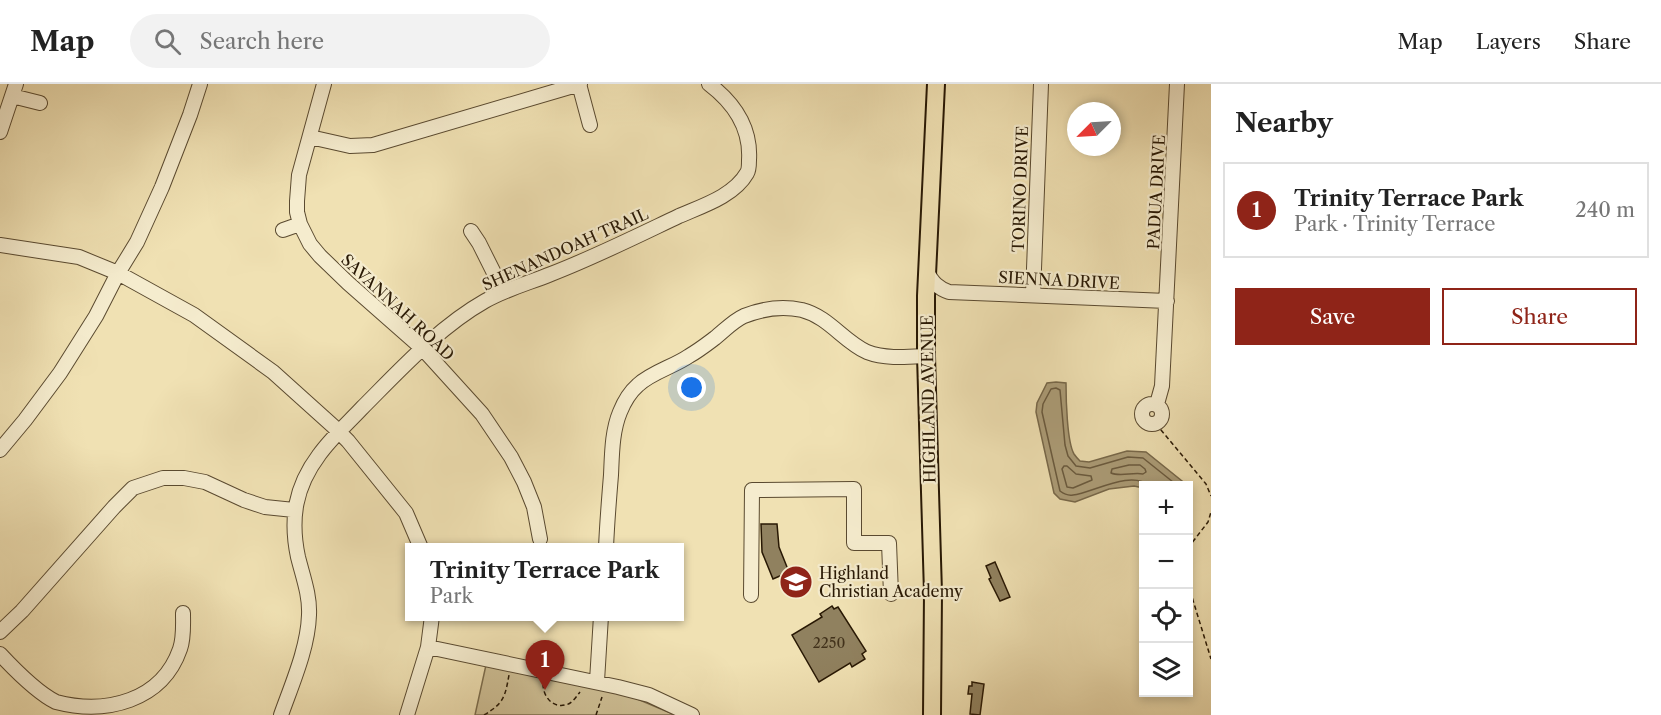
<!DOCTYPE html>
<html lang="en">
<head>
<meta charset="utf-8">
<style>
	body { margin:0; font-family:"Libre Caslon Text",serif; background:#f2f2f2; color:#222 }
	.controls { position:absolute; right:18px; bottom:18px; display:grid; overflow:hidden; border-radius:0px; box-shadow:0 3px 9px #0003 }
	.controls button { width:54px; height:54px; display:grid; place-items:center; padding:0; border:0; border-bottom:2px solid #e0e0e0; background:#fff; color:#222; font:30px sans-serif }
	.compass { position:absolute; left:1067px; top:18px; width:54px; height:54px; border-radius:50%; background:#fff; box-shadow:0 3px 9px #0003; rotate:246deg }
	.you { position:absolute; left:692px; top:304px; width:21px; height:21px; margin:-15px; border:4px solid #fff; border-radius:50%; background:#1a73e8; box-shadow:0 0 0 9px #1a73e833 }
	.badge { display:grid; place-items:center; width:39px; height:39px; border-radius:50%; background:#8f2418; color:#fff; font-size:20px; font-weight:700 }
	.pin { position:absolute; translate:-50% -50px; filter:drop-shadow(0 2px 3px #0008) }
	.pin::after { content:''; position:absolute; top:32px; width:21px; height:18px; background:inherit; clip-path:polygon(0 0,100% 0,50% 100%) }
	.popup { position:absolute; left:405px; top:459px; width:279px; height:78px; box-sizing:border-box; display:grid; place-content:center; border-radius:0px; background:#fff; filter:drop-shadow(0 2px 4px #0005); font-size:20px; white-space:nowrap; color:#767676 }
	.popup b { font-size:22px; color:#222 }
	.popup::after { content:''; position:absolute; left:50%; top:100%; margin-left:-12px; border:12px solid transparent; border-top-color:#fff }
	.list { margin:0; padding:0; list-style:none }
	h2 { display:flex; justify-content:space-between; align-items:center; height:78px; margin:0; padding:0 24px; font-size:26px }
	h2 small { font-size:20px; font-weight:400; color:#767676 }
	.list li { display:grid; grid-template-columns:39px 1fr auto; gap:18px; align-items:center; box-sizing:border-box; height:96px; margin:0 12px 12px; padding:0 12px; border:2px solid #e0e0e0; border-radius:0px }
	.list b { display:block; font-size:22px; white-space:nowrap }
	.list p { margin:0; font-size:20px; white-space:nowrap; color:#767676 }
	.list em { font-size:20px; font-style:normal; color:#767676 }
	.actions { display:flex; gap:12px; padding:18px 24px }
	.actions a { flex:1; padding:14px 0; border:2px solid #8f2418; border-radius:0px; text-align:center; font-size:21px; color:#8f2418 }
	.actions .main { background:#8f2418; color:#fff }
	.icon { flex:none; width:33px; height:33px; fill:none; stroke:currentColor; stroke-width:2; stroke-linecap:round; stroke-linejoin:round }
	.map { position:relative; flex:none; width:1211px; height:631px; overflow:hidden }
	header { display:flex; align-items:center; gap:36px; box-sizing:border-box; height:84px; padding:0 30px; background:#fff; border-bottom:2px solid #e0e0e0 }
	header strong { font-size:28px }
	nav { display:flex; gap:33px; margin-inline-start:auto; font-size:21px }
	.search { width:420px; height:54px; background:#f2f2f2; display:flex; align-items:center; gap:15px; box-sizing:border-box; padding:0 21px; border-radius:33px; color:#767676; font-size:22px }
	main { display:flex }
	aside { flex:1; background:#fff }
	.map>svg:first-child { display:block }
</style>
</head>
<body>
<header>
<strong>Map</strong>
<div class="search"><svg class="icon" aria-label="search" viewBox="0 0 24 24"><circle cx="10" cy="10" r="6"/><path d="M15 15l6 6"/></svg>Search here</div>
<nav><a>Map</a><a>Layers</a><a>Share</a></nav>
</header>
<main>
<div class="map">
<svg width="1211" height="631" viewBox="0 0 1211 631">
	<rect width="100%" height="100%" fill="#f0e1b3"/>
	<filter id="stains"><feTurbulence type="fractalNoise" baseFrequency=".00333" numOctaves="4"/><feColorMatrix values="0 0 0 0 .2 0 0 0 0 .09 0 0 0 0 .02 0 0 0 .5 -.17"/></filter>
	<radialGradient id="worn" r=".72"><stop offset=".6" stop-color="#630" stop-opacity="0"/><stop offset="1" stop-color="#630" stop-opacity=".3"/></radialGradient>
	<path fill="#cebf95" stroke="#7b6c4c" stroke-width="1.5" d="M486,581L628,611L675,631H475Z"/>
	<path fill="#ac9d78" stroke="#77684a" stroke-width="1.5" d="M1056,298L1066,299C1066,315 1067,358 1074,370C1076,373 1078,375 1080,377L1089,378L1127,367L1146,368L1187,401L1144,402L1143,404L1134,402L1109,405L1075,418L1060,415L1054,409L1036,328L1037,319L1047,299Z"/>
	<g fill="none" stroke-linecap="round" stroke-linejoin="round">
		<path stroke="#6a5a3e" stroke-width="1.5" d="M1129,381H1140L1145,385L1146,388L1143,390C1133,388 1120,393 1111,389L1112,385Z
			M1064,382H1067L1076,390L1091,392L1092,396L1073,404L1067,403L1062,385Z
			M1149,402C1132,385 1092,409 1073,411C1068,412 1064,410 1060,407L1042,328L1043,320L1051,305L1056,304L1060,306L1065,361L1068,372L1076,382L1090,384L1128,373L1143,374L1178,402"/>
	</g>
	<path fill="#90815f" stroke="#281804" stroke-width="1.5" d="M761,440H777L779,463L789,488L773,495L762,468Z
		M995,478L1010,513L1000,517L989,495L991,494L986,482Z
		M832,522L834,525L838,523L866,567L862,570L865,575L852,583L850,579L819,598L792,551L822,533L820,530Z
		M972,598L984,600L980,631L970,630L972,610H968L969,602H972Z"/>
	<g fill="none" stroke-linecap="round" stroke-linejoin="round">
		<defs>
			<path id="minor" d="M324,0L299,91L297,117V128L300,140L310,160L320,172L348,199L423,265L482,330L511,373L524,398L534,423L540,455
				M579,0L590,41
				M12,12L40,19
				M0,48L16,0
				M310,53L350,62L373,61L580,0
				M283,146L300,140
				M471,147L479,159L503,207
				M0,161L79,173L118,189L194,231L273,288L333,342L348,357L406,429L421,464
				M927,188C933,199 938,204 949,208L1167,217
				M1033,211L1041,0
				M1142 330a10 10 0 1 1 20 0a10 10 0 1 1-20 0Z
				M1157,320L1162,302L1177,0
				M0,366L25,336L60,289L96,232L118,189L137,158L162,103L190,31L200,0
				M606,464C607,439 609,415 611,391C612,370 612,347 620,328C624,318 630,308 638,301C652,288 673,283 689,272C698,267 707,260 715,254C725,246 733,237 744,232C764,224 782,222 802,226C829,233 843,257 867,268C885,275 907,273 926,272
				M751,511L752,406L854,405V459H889L891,510
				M0,548L22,527L114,423L133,404L163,394H184L205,398L244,416L265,423L294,426
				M428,563L618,603L649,611L692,631
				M0,570C14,585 38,609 56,618C106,631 162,617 180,565C184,554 183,541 183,529
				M597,597L601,532
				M281,631C292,600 308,564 309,531C310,511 303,493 298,473C290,435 295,403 319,371C331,354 348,339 362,324C399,287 439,243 485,217C506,205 529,199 551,190C595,173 637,152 679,132C702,122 734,112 747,89C749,86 749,81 749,76C751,44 734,19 709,0
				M407,631L428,563L432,532"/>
			<path id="major" d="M932,631L933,509L926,272V212L936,0"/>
		</defs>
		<use href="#minor" stroke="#5a4a30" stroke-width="16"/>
		<use href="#major" stroke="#281804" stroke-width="20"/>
		<path stroke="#281804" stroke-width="1.5" stroke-dasharray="4.5 3" stroke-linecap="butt" d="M1156,340L1206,400L1211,412
			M1188,464L1208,438L1211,428
			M1188,500L1211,575
			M543,600C543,612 552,624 565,621C572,620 576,613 580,608
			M484,631C504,619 505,613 509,591
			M596,631L602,613"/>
		<use href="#minor" stroke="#f5ecce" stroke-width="14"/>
		<use href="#major" stroke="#f0e1b3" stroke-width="16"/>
	</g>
	<defs>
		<symbol id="school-disc" viewBox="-11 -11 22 22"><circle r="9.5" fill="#8f2418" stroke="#f5ecce"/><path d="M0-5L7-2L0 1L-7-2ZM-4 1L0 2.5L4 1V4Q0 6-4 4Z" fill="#fff"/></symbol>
	</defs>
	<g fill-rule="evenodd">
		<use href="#school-disc" x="777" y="479" width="38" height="38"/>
	</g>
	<g text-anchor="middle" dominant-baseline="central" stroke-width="4.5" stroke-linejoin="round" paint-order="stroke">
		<g font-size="14" fill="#42321b">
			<text x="829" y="559">2250</text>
		</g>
		<g font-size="16" fill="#281804" stroke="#f5ecce">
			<text transform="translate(1020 105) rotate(-88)">TORINO DRIVE</text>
			<text transform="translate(1156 108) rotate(-87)">PADUA DRIVE</text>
			<text transform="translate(565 165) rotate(-24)">SHENANDOAH TRAIL</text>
			<text transform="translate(1059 196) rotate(3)">SIENNA DRIVE</text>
			<text transform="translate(398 223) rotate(43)">SAVANNAH ROAD</text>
			<text transform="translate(928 315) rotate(-91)">HIGHLAND AVENUE</text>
		</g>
		<g font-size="16" fill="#281804" stroke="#f5ecce" text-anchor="start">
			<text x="819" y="489">Highland<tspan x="819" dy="18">Christian Academy</tspan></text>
		</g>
	</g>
	<rect width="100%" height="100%" filter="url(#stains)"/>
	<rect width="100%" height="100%" fill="url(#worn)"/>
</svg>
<div class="controls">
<button>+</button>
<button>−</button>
<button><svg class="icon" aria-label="locate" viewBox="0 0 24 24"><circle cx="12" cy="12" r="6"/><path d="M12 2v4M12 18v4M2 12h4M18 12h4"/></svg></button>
<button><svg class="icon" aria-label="layers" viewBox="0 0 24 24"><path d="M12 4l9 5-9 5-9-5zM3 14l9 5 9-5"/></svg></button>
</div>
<svg class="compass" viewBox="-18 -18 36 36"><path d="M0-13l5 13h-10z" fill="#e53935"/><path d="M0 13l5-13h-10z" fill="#767676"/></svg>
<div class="you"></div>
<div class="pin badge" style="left:545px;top:606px">1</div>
<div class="popup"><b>Trinity Terrace Park</b>Park</div>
</div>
<aside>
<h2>Nearby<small></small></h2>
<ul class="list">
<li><span class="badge">1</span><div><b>Trinity Terrace Park</b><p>Park · Trinity Terrace</p></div><em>240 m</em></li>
</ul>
<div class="actions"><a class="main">Save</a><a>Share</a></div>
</aside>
</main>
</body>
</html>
